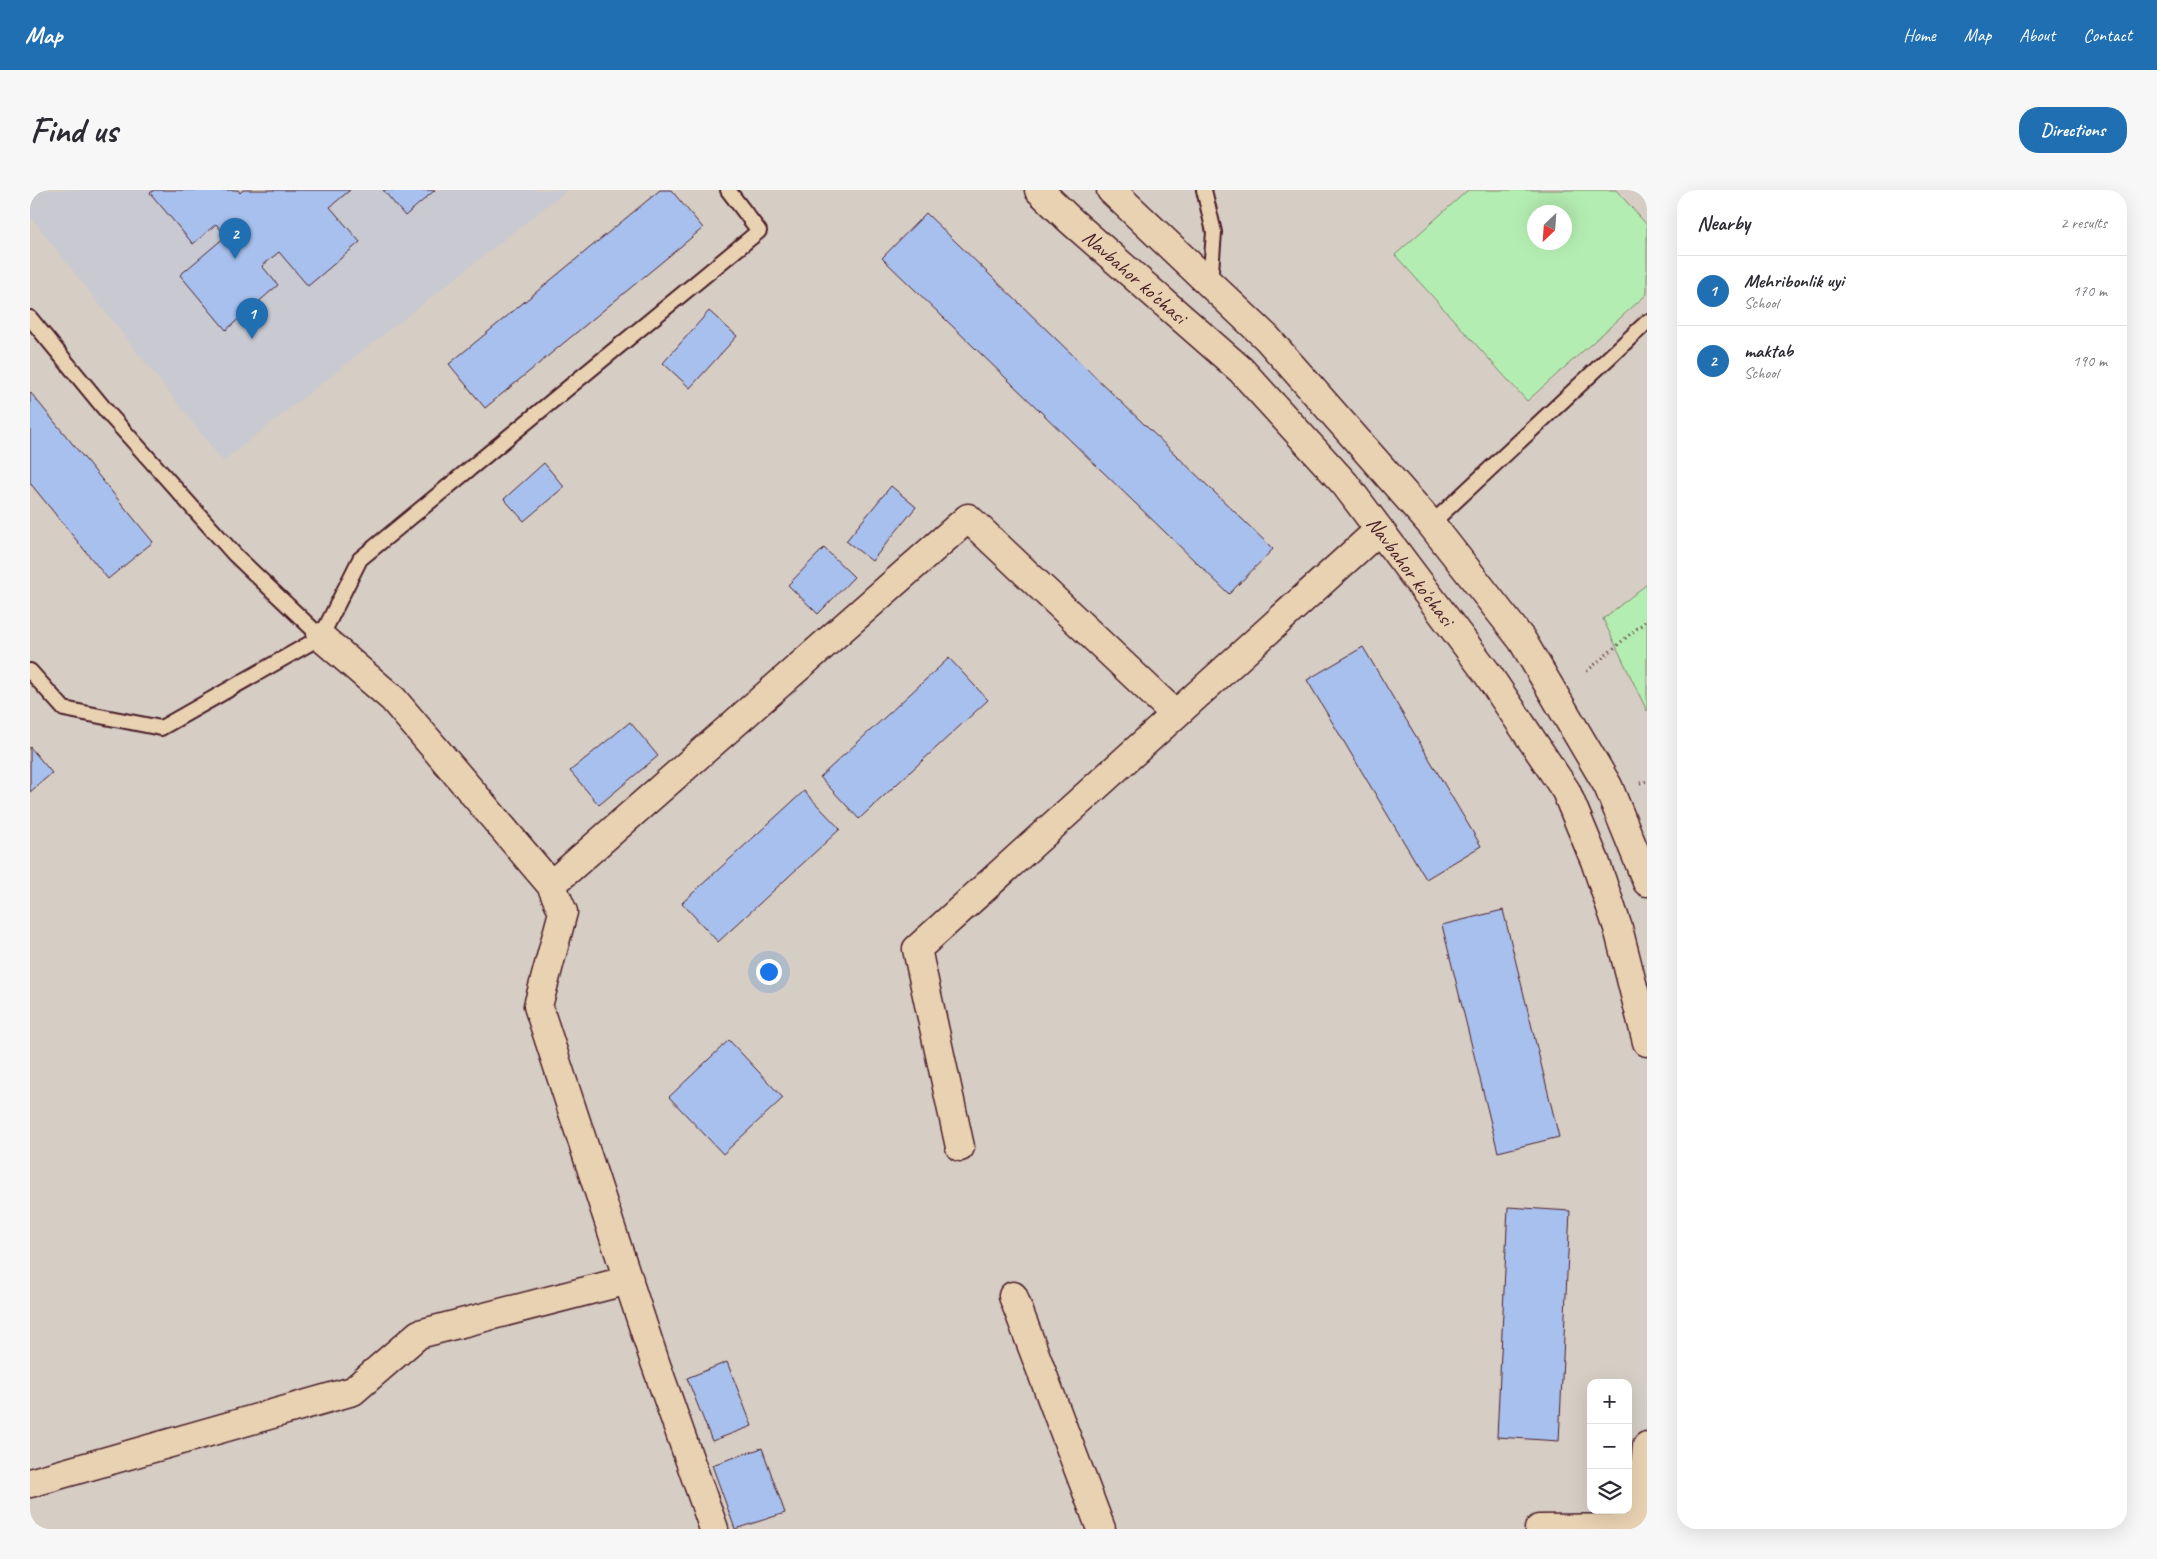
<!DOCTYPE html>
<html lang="en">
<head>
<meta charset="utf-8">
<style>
	body { margin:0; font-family:Caveat,sans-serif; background:#f7f7f7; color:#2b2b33 }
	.controls { position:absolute; right:15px; bottom:15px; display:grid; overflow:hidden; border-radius:10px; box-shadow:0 5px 20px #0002 }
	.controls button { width:45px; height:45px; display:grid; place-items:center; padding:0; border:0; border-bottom:1px solid #e1e1e2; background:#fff; color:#2b2b33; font:25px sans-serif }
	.compass { position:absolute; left:1497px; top:15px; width:45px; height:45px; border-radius:50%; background:#fff; box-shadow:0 5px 20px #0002; rotate:205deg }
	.you { position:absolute; left:738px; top:781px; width:18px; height:18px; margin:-12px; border:4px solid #fff; border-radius:50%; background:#1a73e8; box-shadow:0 0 0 8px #1a73e833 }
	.badge { display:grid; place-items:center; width:32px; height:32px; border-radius:50%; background:#1f6fb2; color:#fff; font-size:16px; font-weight:700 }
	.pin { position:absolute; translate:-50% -41px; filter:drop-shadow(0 1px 2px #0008) }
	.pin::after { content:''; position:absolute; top:26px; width:18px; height:15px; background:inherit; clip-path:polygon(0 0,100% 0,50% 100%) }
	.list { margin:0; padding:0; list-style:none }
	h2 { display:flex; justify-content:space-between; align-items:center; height:65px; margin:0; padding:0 20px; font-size:21px }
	h2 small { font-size:16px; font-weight:400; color:#7c7c81 }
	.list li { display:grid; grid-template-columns:32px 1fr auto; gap:15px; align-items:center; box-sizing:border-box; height:70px; padding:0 20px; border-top:1px solid #e1e1e2 }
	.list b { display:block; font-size:19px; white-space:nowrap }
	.list p { margin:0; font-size:16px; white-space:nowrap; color:#7c7c81 }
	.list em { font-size:16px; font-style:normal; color:#7c7c81 }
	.icon { flex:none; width:28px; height:28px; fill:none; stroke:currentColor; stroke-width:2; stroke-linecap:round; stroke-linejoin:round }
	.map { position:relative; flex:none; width:1617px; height:1339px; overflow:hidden; border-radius:20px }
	header { display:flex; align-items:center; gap:30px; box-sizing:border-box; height:70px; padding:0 25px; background:#1f6fb2; color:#fff }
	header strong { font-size:24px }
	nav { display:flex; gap:28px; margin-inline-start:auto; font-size:18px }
	.intro { display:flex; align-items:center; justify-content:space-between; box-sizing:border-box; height:120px; padding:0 30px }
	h1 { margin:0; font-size:35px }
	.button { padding:12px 22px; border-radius:20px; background:#1f6fb2; color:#fff; font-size:18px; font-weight:700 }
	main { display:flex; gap:30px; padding:0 30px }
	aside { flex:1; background:#fff; border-radius:20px; box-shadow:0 5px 20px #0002 }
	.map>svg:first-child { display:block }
</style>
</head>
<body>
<header>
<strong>Map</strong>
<nav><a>Home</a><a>Map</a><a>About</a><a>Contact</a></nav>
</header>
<div class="intro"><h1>Find us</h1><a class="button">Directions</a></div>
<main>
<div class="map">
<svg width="1617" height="1339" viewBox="0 0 1617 1339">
	<rect width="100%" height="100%" fill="#d6cdc4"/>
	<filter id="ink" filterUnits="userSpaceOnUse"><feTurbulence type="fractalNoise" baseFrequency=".02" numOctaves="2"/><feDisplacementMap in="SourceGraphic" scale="10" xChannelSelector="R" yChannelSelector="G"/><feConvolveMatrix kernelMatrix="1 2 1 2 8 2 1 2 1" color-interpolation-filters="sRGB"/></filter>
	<g filter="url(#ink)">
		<path fill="#c8c9d1" d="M0,0H537L193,271L0,26Z"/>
		<path fill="#b4edb1" stroke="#7f866e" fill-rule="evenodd" d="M1438,0H1586L1617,35V104L1497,211L1365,65ZM1504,22H1534V52H1504Z
			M1617,394V521L1573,429Z"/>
		<path fill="#a8c0ee" stroke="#4a1f2b" d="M124,0H208L210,3L213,0H320L300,17L330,52L278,96L249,62L232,76L248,95L196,140L150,85L196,46L186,34L163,54L120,3Z
			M353,0H405L375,26Z
			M630,0H641L673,38L455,218L419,174Z
			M896,23L1243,359L1199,404L852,68Z
			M679,121L707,146L660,198L633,173Z
			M0,202L123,352L78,389L0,293Z
			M514,273L534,297L494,331L474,309Z
			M861,296L886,317L842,371L816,351Z
			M794,358L824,387L788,424L758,395Z
			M1333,457L1451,656L1396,689L1277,490Z
			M919,468L958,510L829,629L790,587Z
			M600,532L628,566L569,615L540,581Z
			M0,557L22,583L0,602Z
			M774,601L810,639L688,752L652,713Z
			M1473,720L1529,947L1468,962L1412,735Z
			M699,850L753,908L693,964L639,907Z
			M1478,1017L1540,1021L1529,1251L1467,1247Z
			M697,1172L722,1236L682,1251L657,1188Z
			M732,1258L755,1323L705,1339L682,1275Z"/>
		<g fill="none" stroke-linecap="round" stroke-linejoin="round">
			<defs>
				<path id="lane" d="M1174,0L1184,42L1180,94
					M0,128L78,223L205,365L291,447
					M1401,334L1617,132
					M0,481L34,519L131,538L291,447L330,369L729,41L698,0"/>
				<path id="street" d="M291,447L363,509L521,695L533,722L508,816L625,1172L684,1339
					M521,695L938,328L1145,524
					M930,957L887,759L1349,340
					M983,1106L1071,1339
					M0,1293L323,1201L389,1144L599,1090
					M1509,1339L1609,1338"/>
				<g id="secondary">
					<path id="s1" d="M1009,0L1040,30L1211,180L1315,294L1457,483L1536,601L1565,671L1588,738L1617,852"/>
					<path d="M1081,0L1237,148L1401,334L1492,450L1578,596L1617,692"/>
					<path d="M1609,1339L1617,1256"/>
				</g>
			</defs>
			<use href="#lane" stroke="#4a1f2b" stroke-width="18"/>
			<use href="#street" stroke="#4a1f2b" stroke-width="31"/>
			<use href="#secondary" stroke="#4a1f2b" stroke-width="31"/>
			<path stroke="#4a1f2b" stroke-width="3" stroke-dasharray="1 4" stroke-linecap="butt" d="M1557,481L1617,430
				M1610,593L1617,591"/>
			<use href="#lane" stroke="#e9d2b2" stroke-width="14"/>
			<use href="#street" stroke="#e9d2b2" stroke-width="28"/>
			<use href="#secondary" stroke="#e9d2b2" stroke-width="28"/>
		</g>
	</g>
	<g text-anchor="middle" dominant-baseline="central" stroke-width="4" stroke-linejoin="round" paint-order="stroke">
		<g font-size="21" fill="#4a1f2b" stroke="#e9d2b2">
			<text stroke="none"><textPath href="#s1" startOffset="129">Navbahor ko'chasi</textPath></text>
			<text stroke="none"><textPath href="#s1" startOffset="534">Navbahor ko'chasi</textPath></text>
		</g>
	</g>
</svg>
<div class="controls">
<button>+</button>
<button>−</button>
<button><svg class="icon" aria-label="layers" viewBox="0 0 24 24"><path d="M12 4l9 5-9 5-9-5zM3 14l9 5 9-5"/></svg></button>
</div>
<svg class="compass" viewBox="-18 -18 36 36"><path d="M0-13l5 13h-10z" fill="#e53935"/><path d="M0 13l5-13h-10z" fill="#7c7c81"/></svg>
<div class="you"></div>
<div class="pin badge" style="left:222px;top:149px">1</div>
<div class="pin badge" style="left:205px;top:69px">2</div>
</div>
<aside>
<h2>Nearby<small>2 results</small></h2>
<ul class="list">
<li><span class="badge">1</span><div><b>Mehribonlik uyi</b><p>School</p></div><em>170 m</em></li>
<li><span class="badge">2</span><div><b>maktab</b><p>School</p></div><em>190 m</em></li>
</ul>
</aside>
</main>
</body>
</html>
